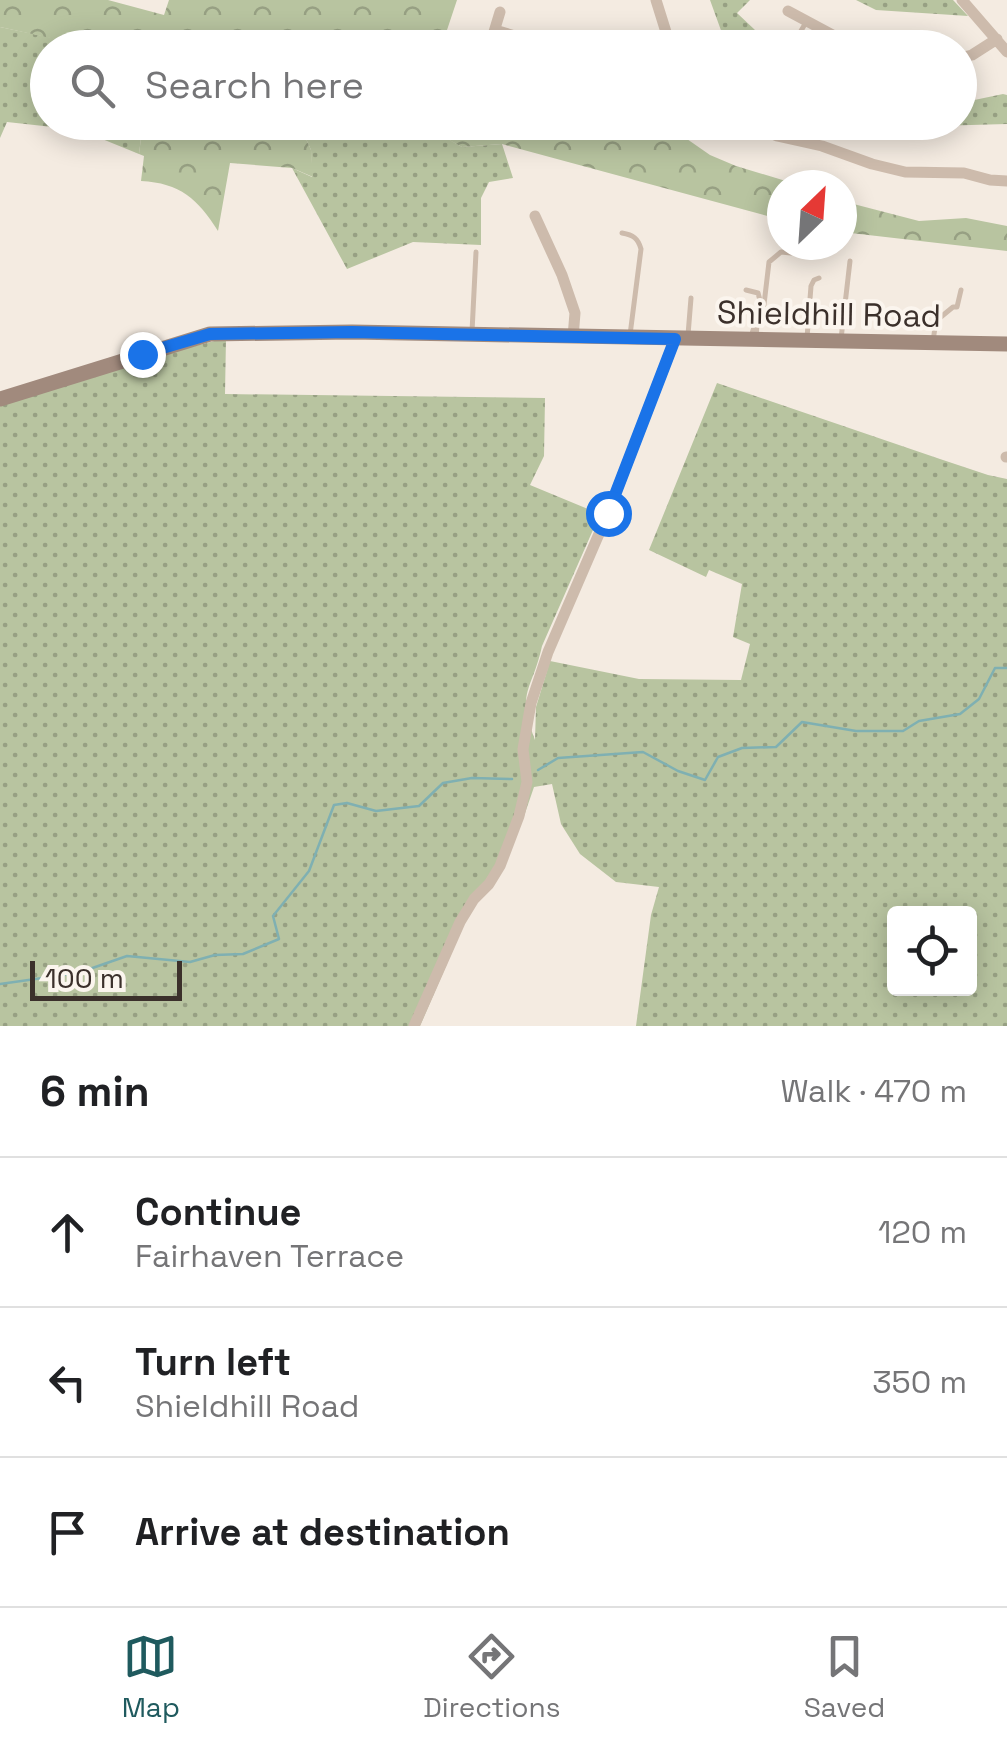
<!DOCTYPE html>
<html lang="en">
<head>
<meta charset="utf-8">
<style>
	body { margin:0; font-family:"Space Grotesk",sans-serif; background:#f6f6f6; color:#202124 }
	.controls { position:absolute; right:30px; bottom:30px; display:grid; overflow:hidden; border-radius:10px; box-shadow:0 5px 25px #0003 }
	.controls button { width:90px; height:90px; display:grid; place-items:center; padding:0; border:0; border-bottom:2px solid #e0e0e0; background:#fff; color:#202124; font:50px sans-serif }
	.compass { position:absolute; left:767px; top:170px; width:90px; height:90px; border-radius:50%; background:#fff; box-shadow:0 5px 25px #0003; rotate:25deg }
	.scale { position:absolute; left:30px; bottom:25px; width:152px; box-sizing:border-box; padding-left:10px; border:5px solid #3b302b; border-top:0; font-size:28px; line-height:35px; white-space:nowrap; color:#3b302b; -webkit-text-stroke:8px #fbf5ee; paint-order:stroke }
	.stop { position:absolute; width:30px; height:30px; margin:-22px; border:8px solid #1a73e8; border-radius:50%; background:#fff }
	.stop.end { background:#1a73e8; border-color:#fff; box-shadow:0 2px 10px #0008 }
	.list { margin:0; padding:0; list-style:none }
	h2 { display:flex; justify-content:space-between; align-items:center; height:130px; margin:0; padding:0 40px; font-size:42px }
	h2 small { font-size:32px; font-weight:400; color:#757577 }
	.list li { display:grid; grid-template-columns:65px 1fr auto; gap:30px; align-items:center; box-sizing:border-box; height:150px; padding:0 40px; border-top:2px solid #e0e0e0 }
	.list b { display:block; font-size:38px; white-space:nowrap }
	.list p { margin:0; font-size:32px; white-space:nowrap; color:#757577 }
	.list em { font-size:32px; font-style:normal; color:#757577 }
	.icon { flex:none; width:55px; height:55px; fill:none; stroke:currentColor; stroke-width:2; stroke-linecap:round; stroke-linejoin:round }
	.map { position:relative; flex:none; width:1007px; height:1026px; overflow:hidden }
	.search { position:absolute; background:#fff; box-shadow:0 5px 25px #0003; left:30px; right:30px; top:30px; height:110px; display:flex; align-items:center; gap:25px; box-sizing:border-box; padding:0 35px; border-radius:55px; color:#757577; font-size:38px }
	.sheet { height:580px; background:#fff }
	nav { display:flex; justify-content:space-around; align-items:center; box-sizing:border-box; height:140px; border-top:2px solid #e0e0e0; background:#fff; font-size:28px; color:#757577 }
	nav a { display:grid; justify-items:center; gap:5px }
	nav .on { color:#1f5a5e }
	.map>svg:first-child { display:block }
</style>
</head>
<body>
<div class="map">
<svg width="1007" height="1026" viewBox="0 0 1007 1026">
	<defs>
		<pattern id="grass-dots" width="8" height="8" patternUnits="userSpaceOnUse" patternTransform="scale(2.5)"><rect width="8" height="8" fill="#b8c4a0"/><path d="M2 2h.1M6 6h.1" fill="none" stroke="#97a083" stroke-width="1.8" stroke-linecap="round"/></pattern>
		<pattern id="forest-crowns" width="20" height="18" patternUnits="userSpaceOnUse" patternTransform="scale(2.5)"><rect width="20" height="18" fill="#b8c4a0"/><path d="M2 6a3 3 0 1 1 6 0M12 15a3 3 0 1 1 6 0" fill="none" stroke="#97a083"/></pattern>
	</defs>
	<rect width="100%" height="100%" fill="#f4ebe1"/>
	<path fill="url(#grass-dots)" fill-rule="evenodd" d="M710,0H750L737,13L773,47H727Z
		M856,0H953L968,16L876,10Z
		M0,27L96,47L48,48V122L130,123L141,138L139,154L80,130L7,122L0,138Z
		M1003,94L1007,95V124L898,127L885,123L960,122V103Z
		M418,122L462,147L502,144L513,178L489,182L481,198V245L413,242L347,269L292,168L312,177L311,150L299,123Z
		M226,338L225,394L545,398L544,456L530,485L600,514L542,646C532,692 516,690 535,740L536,707L550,661L639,679L741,680L750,644L733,637L742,584L709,570L706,577L649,550L717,383L940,459L988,475L1007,479V1026H636L651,915L659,887L616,882L580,854L561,824L552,784L534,787L523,819L465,922L420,1026H0V406L164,354ZM894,914H970V988H894Z"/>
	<path fill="url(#forest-crowns)" d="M0,0H108L164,15L169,0H457L444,39L447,48H96L0,27Z
		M130,123H299L311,150L313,177L292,168L230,163L218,231C198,199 180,183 141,181L144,156L139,154L141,138Z
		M418,123H572L576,126L616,134L654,123H664L710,155L736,166L799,185H782V220L502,144L462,147Z
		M842,201L919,221L966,218L1007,226V251L842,232Z"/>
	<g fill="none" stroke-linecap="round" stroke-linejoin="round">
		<path stroke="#7fb0b2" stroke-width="2.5" d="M538,770L558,758L643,752L678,771L705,780L718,757L742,748L776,747L802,722L856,731H903L919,721L960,714L979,699L995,668H1007
			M0,984L78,973L127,956L190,962L215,955L243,954L279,939L273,916L309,871L334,805L347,803L376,811L419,806L443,783L472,778L512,779"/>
		<path stroke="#cdbbac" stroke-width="5" d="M798,36L805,24
			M622,233C633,235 638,238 641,249L630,335
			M746,290L758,293C764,309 754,322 751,338
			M472,332L476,252
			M688,335L691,298
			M756,338L757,324L763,313L769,262L781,252L791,253
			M807,338L811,286L814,280L819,278
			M841,339L850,261
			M933,341L936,321L953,307H957L961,290"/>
		<path stroke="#cdbbac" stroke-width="11" d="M656,0L671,48
			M962,0L1007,52
			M788,11L857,48
			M495,30L555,48
			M490,45L500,12
			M960,58L972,55L997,39
			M744,122L777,136L822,146L872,164L905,172L964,173L990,180L1007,181
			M535,216L562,275L575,313L573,337
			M1006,457H1007
			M414,1026L460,922L474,899L489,884L500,866L519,816L527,782L523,749L531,703L548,652L608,513L675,339"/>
		<path stroke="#a18a7d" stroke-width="15" d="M0,399L210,334L352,332L1007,344"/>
	</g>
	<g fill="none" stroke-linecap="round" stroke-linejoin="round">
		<path stroke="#1a73e8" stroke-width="12" d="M142,354L210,334L352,332L675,339L608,513"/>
	</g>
	<g text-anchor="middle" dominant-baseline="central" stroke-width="8" stroke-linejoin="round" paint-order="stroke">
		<g font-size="32" fill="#3b302b" stroke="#fbf5ee">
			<text transform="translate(829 314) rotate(1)">Shieldhill Road</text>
		</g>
	</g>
</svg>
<div class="controls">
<button><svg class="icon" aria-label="locate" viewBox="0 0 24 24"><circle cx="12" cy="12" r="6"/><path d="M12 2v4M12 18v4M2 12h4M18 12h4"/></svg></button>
</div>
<svg class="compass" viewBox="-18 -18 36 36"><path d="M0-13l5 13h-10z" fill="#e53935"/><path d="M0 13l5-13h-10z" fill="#757577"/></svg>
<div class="scale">100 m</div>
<div class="stop" style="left:608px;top:513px"></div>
<div class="stop end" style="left:142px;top:354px"></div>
<div class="search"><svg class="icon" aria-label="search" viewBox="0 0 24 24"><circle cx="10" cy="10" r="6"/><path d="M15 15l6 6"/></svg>Search here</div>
</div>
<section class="sheet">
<h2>6 min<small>Walk · 470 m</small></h2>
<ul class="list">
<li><svg class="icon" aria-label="ahead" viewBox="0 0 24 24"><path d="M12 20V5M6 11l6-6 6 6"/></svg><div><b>Continue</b><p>Fairhaven Terrace</p></div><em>120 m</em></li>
<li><svg class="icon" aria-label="left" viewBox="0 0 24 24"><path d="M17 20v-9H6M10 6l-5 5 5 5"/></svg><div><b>Turn left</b><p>Shieldhill Road</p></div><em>350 m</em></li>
<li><svg class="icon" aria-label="arrive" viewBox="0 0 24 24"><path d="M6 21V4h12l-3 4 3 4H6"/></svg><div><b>Arrive at destination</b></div></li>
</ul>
</section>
<nav>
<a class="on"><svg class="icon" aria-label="map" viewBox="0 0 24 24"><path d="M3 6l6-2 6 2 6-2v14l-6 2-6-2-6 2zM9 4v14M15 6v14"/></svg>Map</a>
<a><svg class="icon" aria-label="directions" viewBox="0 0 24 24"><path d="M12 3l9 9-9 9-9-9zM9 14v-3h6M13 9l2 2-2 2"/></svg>Directions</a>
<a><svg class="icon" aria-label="saved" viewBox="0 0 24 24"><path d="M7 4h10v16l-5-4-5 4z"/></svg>Saved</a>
</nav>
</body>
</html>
